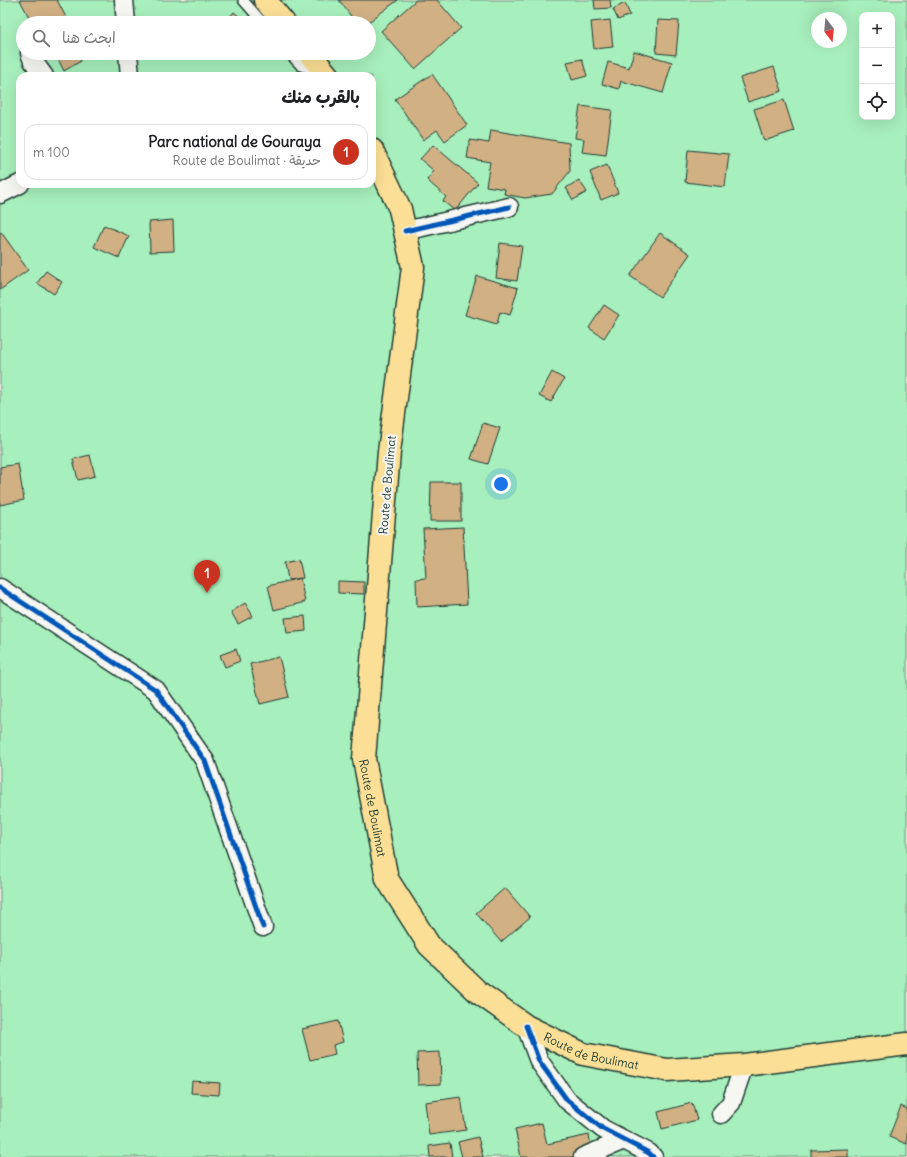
<!DOCTYPE html>
<html lang="ar">
<head>
<meta charset="utf-8">
<style>
	body { margin:0; font-family:Delius,"Playpen Sans Arabic",sans-serif; background:#f2f2f2; color:#202124; direction:rtl }
	.controls { position:absolute; right:12px; top:12px; display:grid; overflow:hidden; border-radius:8px; box-shadow:0 4px 16px #0002 }
	.controls button { width:36px; height:36px; display:grid; place-items:center; padding:0; border:0; border-bottom:1px solid #e0e0e0; background:#fff; color:#202124; font:20px sans-serif }
	.compass { position:absolute; left:811px; top:12px; width:36px; height:36px; border-radius:50%; background:#fff; box-shadow:0 4px 16px #0002; rotate:164deg }
	.you { position:absolute; left:501px; top:484px; width:14px; height:14px; margin:-10px; border:3px solid #fff; border-radius:50%; background:#1a73e8; box-shadow:0 0 0 6px #1a73e833 }
	.badge { display:grid; place-items:center; width:26px; height:26px; border-radius:50%; background:#c8321e; color:#fff; font-size:13px; font-weight:700 }
	.pin { position:absolute; translate:-50% -33px; filter:drop-shadow(0 1px 2px #0008) }
	.pin::after { content:''; position:absolute; top:21px; width:14px; height:12px; background:inherit; clip-path:polygon(0 0,100% 0,50% 100%) }
	.list { margin:0; padding:0; list-style:none }
	h2 { display:flex; justify-content:space-between; align-items:center; height:52px; margin:0; padding:0 16px; font-size:17px }
	h2 small { font-size:13px; font-weight:400; color:#757577 }
	.list li { display:grid; grid-template-columns:26px 1fr auto; gap:12px; align-items:center; box-sizing:border-box; height:56px; margin:0 8px 8px; padding:0 8px; border:1px solid #e0e0e0; border-radius:12px }
	.list b { display:block; font-size:15px; white-space:nowrap }
	.list p { margin:0; font-size:13px; white-space:nowrap; color:#757577 }
	.list em { font-size:13px; font-style:normal; color:#757577 }
	.icon { flex:none; width:22px; height:22px; fill:none; stroke:currentColor; stroke-width:2; stroke-linecap:round; stroke-linejoin:round }
	.map { position:relative; flex:none; width:907px; height:1157px; overflow:hidden; direction:ltr }
	.search { position:absolute; background:#fff; box-shadow:0 4px 16px #0002; left:16px; top:16px; width:360px; height:44px; display:flex; align-items:center; gap:10px; box-sizing:border-box; padding:0 14px; border-radius:22px; color:#757577; font-size:15px }
	.panel { position:absolute; background:#fff; box-shadow:0 4px 16px #0002; left:16px; top:72px; width:360px; height:116px; border-radius:12px; direction:rtl }
	.map>svg:first-child { display:block }
</style>
</head>
<body>
<div class="map">
<svg width="907" height="1157" viewBox="0 0 907 1157">
	<rect width="100%" height="100%" fill="#efe8dc"/>
	<filter id="ink" filterUnits="userSpaceOnUse"><feTurbulence type="fractalNoise" baseFrequency=".025" numOctaves="2"/><feDisplacementMap in="SourceGraphic" scale="8" xChannelSelector="R" yChannelSelector="G"/><feConvolveMatrix kernelMatrix="1 2 1 2 8 2 1 2 1" color-interpolation-filters="sRGB"/></filter>
	<g filter="url(#ink)">
		<path fill="#a7efbc" stroke="#639678" fill-rule="evenodd" d="M0,0H907V1157H0ZM862,15H892V117H862ZM817,18H841V42H817ZM23,23H369V53H23ZM20,76H372V184H20Z"/>
		<path fill="#d1b084" stroke="#1f3d34" d="M20,0H57L69,23H32Z
			M339,0H398L367,23H356Z
			M416,0H437L461,28L415,69L381,31Z
			M594,0H610L611,8L595,9Z
			M625,3L630,15L618,20L613,9Z
			M234,12L247,23H224Z
			M610,20L613,47L594,49L591,22Z
			M658,20L679,21L676,55L656,53Z
			M634,51L672,62L663,93L621,81L619,89L602,84L608,62L629,68Z
			M34,53H54L39,61Z
			M55,53H77L81,61L64,71Z
			M582,59L587,76L572,80L567,62Z
			M774,67L782,91L748,102L740,78Z
			M432,74L467,125L445,141L437,130L423,140L395,99Z
			M784,100L794,131L764,141L754,109Z
			M580,106L612,110L606,155L582,152L584,139L575,138Z
			M491,130L569,143L570,171L552,194L525,198L504,194L505,189L486,186L490,162L467,158L470,140L489,143Z
			M433,145L478,183L455,211L443,201L446,197L427,180L434,171L420,159Z
			M688,150L729,154L725,187L685,182Z
			M607,165L618,193L601,200L590,172Z
			M579,180L587,192L573,200L566,188Z
			M173,220L174,251L150,252L149,222Z
			M104,225L129,236L119,258L94,247Z
			M1,232L28,270L0,290V233Z
			M660,233L690,254L660,297L630,276Z
			M500,243L522,246L517,281L496,278Z
			M46,271L62,282L54,294L37,283Z
			M477,276L518,288L510,315L500,312L497,324L465,315Z
			M604,305L619,315L604,338L589,328Z
			M552,372L564,379L551,402L539,396Z
			M483,423L500,428L488,464L471,459Z
			M90,455L95,476L78,480L73,459Z
			M18,464L24,500L0,505V467Z
			M431,482H461V521H430Z
			M463,527L467,604L417,607L416,579L426,578L423,529Z
			M299,559L303,578L288,580L285,562Z
			M300,578L305,602L274,610L268,586Z
			M338,581L364,582V594L338,593Z
			M245,603L253,616L238,624L231,612Z
			M305,616L306,631L287,633L285,618Z
			M236,649L240,661L225,667L220,655Z
			M279,657L289,697L260,704L250,664Z
			M505,888L530,917L501,942L476,913Z
			M338,1021L343,1042L333,1045L335,1054L310,1060L302,1029Z
			M440,1052L441,1084L418,1085L417,1053Z
			M192,1081L220,1083L219,1095L191,1093Z
			M461,1097L466,1130L429,1135L425,1102Z
			M692,1103L697,1120L662,1129L658,1112Z
			M901,1106L907,1109V1144L889,1137Z
			M542,1123L547,1144L589,1135L592,1153L573,1157H521L515,1129Z
			M478,1137L483,1157H462L458,1142Z
			M450,1143L452,1157H430L429,1146Z
			M848,1149V1157H811V1150Z"/>
		<g fill="none" stroke-linecap="round" stroke-linejoin="round">
			<defs>
				<path id="lane" d="M243,0L263,23
					M289,53L301,66L319,71"/>
				<path id="street" d="M124,0L126,23
					M30,53L33,61L44,76
					M128,53L130,76
					M0,194L20,184
					M405,231L509,207
					M0,588L156,690L205,761L263,927
					M526,1026L539,1061L567,1100L603,1129L649,1153L653,1157
					M721,1114L731,1103L744,1065
					M583,1157L624,1140"/>
				<g id="primary">
					<path d="M265,0L284,23"/>
					<path d="M309,53L328,76"/>
					<path id="s1" d="M372,150L400,209L413,267L389,452L364,759L387,879L429,945L478,992L526,1026L583,1054L667,1070L744,1065L907,1044"/>
				</g>
			</defs>
			<use href="#lane" stroke="#1f3d34" stroke-width="12"/>
			<use href="#street" stroke="#1f3d34" stroke-width="21"/>
			<use href="#primary" stroke="#1f3d34" stroke-width="25"/>
			<use href="#lane" stroke="#f6f6f2" stroke-width="9"/>
			<use href="#street" stroke="#f6f6f2" stroke-width="18"/>
			<use href="#primary" stroke="#fbdf96" stroke-width="22"/>
			<defs>
				<path id="cycleway" d="M405,231L509,207
					M0,588L156,690L205,761L263,927
					M526,1026L539,1061L567,1100L603,1129L649,1153L653,1157"/>
			</defs>
			<use href="#cycleway" stroke="#f6f6f2" stroke-width="8"/>
			<use href="#cycleway" stroke="#0057b8" stroke-width="5"/>
		</g>
	</g>
	<g text-anchor="middle" dominant-baseline="central" stroke-width="4" stroke-linejoin="round" paint-order="stroke">
		<g font-size="12" fill="#1f3d34" stroke="#f6f6f2">
			<text transform="translate(387 485) rotate(-85)">Route de Boulimat</text>
			<text stroke="none"><textPath href="#s1" startOffset="669">Route de Boulimat</textPath></text>
			<text stroke="none"><textPath href="#s1" startOffset="1017">Route de Boulimat</textPath></text>
		</g>
	</g>
</svg>
<div class="controls">
<button>+</button>
<button>−</button>
<button><svg class="icon" aria-label="locate" viewBox="0 0 24 24"><circle cx="12" cy="12" r="6"/><path d="M12 2v4M12 18v4M2 12h4M18 12h4"/></svg></button>
</div>
<svg class="compass" viewBox="-18 -18 36 36"><path d="M0-13l5 13h-10z" fill="#e53935"/><path d="M0 13l5-13h-10z" fill="#757577"/></svg>
<div class="you"></div>
<div class="pin badge" style="left:207px;top:593px">1</div>
<div class="search"><svg class="icon" aria-label="search" viewBox="0 0 24 24"><circle cx="10" cy="10" r="6"/><path d="M15 15l6 6"/></svg>ابحث هنا</div>
<section class="panel">
<h2>بالقرب منك<small></small></h2>
<ul class="list">
<li><span class="badge">1</span><div><b>Parc national de Gouraya</b><p>حديقة · Route de Boulimat</p></div><em>100 m</em></li>
</ul>
</section>
</div>
</body>
</html>
